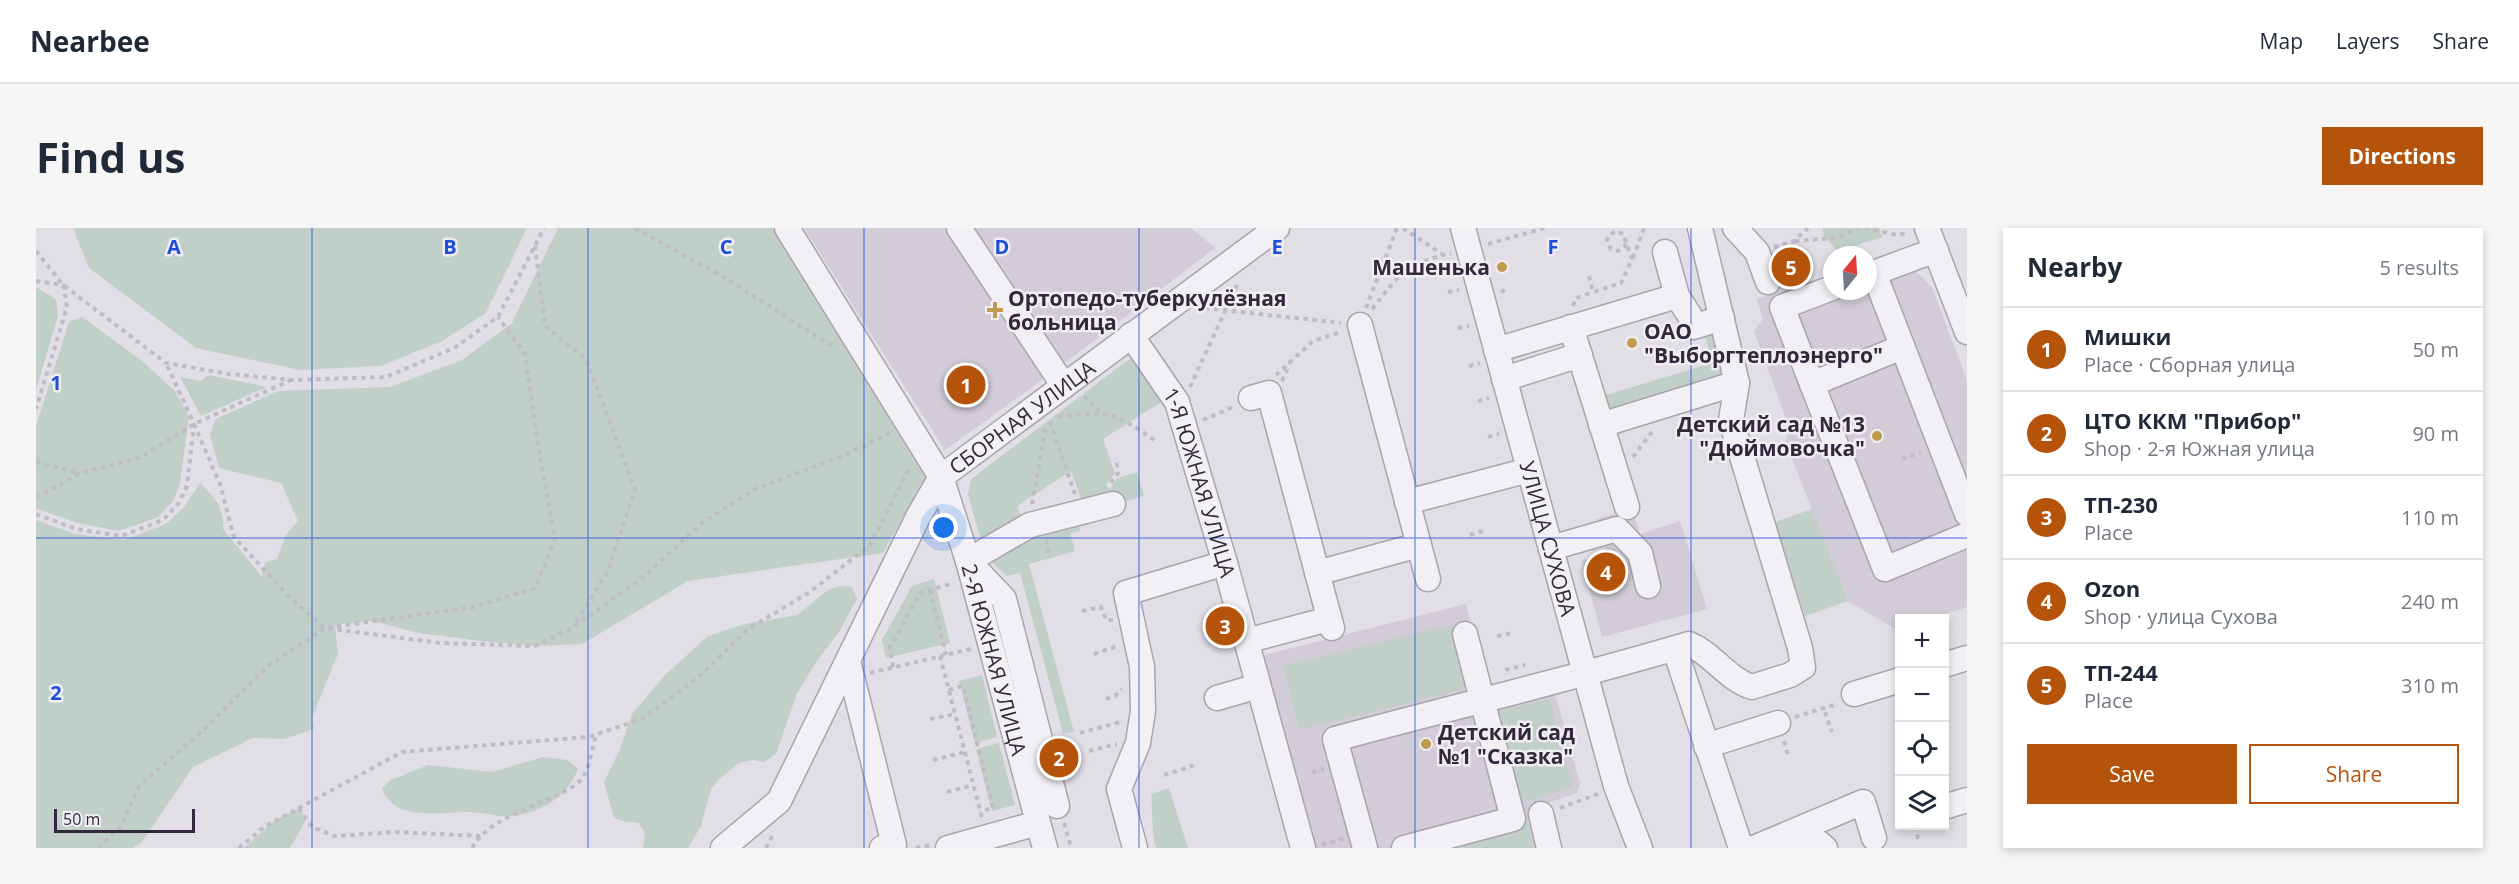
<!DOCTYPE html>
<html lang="en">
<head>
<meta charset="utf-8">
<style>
	body { margin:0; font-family:"Open Sans",sans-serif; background:#f6f6f7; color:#1f2937 }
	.controls { position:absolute; right:18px; bottom:18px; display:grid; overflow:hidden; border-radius:0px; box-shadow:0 3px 9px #0003 }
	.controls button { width:54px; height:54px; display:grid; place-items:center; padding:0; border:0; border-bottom:2px solid #e0e1e3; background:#fff; color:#1f2937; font:30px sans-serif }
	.compass { position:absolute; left:1787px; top:18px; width:54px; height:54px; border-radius:50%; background:#fff; box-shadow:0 3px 9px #0003; rotate:18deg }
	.scale { position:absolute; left:18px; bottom:15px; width:141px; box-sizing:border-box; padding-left:6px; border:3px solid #31283b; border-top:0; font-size:16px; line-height:21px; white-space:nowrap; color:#31283b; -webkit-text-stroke:4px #f0edf4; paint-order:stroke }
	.you { position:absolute; left:908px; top:300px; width:21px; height:21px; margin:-15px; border:4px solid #fff; border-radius:50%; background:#1a73e8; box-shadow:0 0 0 9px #1a73e833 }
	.badge { display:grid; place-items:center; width:39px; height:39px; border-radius:50%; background:#b45309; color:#fff; font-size:20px; font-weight:700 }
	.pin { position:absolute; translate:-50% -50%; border:3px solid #fff; box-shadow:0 2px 6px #0006 }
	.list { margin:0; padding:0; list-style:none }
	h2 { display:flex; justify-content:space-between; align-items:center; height:78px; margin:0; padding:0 24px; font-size:26px }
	h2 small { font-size:20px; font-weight:400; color:#747a83 }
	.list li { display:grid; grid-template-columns:39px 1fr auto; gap:18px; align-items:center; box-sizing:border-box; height:84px; padding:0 24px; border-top:2px solid #e0e1e3 }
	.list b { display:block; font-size:22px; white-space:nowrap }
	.list p { margin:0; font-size:20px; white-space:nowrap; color:#747a83 }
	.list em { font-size:20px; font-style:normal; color:#747a83 }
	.actions { display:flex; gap:12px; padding:18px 24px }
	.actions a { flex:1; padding:14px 0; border:2px solid #b45309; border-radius:0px; text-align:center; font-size:21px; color:#b45309 }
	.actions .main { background:#b45309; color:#fff }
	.icon { flex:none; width:33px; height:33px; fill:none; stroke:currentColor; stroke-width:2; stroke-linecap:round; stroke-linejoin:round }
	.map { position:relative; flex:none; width:1931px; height:620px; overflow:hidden; border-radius:0px }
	header { display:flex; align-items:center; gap:36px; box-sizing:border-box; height:84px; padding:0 30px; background:#fff; border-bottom:2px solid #e0e1e3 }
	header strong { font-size:28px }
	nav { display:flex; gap:33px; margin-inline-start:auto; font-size:21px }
	.intro { display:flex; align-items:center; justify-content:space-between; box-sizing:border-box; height:144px; padding:0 36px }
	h1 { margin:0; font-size:42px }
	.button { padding:15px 27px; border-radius:0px; background:#b45309; color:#fff; font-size:21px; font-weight:700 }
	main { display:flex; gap:36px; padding:0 36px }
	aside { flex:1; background:#fff; border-radius:0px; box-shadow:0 3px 9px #0003 }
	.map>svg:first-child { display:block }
</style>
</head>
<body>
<header>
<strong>Nearbee</strong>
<nav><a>Map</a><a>Layers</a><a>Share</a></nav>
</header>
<div class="intro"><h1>Find us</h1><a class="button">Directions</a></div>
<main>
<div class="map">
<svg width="1931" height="620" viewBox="0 0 1931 620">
	<rect width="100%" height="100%" fill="#e1dee6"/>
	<path fill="#d1ccd7" d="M768,0H1155L1179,20L1017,144L909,222Z
		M1870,21L1878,42L1896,59L1931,152V379L1898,390L1864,391L1863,403L1812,373L1749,213L1754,202L1718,103L1727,91L1721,71L1796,46V63H1832V34Z
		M1596,281L1604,306L1644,293L1671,381L1566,409L1546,333L1570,327L1560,291Z
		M1430,376L1455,476L1518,462L1544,555L1541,565L1495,581L1504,620H1274L1224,428Z"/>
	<path fill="#c0cfc8" d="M37,0H491L450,85L406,113L345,138L264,142L160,120L53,40Z
		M522,0H737L889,249L847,325L652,353L546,416L498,418L445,413L383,405L337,393L299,397L302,426L276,489L278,501L248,511L217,510L157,539L105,615L97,620H0V292L39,306L88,312L130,296L148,279L164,255C178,269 188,279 187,301L226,349L229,334L241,331L250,307L262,293L245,255L183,240L174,206L180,191L242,163L354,159L426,132L476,95Z
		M1786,0H1843L1846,9L1802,23L1788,8Z
		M0,59L20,71L22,88L0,162Z
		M46,89L105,132L139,163L153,189L144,255L137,273L123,289L83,303L41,295L0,280V198L33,94Z
		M1674,98L1696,150L1572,186L1567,169L1570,167L1676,135L1669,107Z
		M1100,126L1133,169L1067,211L1079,245L1070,257L1074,261L1082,250L1101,244L1108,268L1081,276L1046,273L1035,243L981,278L988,294L947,319L932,267L935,251Z
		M173,147L231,159L165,188L144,149L164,153Z
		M1776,281L1812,373L1769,388L1739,294Z
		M1052,288L1054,296L1043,299L1044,303L1034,305L1039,323L993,336L1038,504L1027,505L984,345L971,348L950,329L994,303Z
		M898,351L914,415L850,430L846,412L876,358Z
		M804,358L816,359L821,371L803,404L781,433L761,465L740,526L728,534L716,532L703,535L683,551L675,561L665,598L652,620H607L609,606L603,595L590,594L578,590L568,554L584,521L596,486L628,448L672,408L709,396L761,387L792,362Z
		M1416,397L1432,460L1263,502L1247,438Z
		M946,447L961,509L939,515L923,453Z
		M1513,471L1537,559L1482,575L1457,484Z
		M963,515L979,577L956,583L940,521Z
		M507,529L531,532L542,540C533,568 504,586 474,588C461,589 446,584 432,584C404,584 357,594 346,560L355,552L392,537L456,544Z
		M1133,560L1152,620H1120C1115,603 1117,584 1115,566Z
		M263,580L270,592L254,620H208L238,593Z
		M1492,595L1498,620H1396Z"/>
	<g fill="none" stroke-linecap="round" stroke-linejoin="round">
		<defs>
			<g id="minor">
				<path id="s1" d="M751,0L905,249L932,333L1009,620"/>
				<path d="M923,0L1028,158"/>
				<path id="s2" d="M1427,0L1580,558L1604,620"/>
				<path d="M1699,0L1721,24L1732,54"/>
				<path d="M1891,0L1931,104"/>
				<path d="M1629,24L1641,68L1654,88L1657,99L1686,90"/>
				<path d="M1838,45L1931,286"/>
				<path d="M1832,47L1900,22"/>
				<path d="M1796,60L1746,79L1776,156L1866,119"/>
				<path d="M1324,97L1392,351"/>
				<path d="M1535,99L1591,279"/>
				<path id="s3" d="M1095,107L1141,174L1189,335L1267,620"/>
				<path d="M1460,122L1641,68"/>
				<path d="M1468,151L1544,127"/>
				<path d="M1776,156L1849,341L1931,307"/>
				<path d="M1215,170L1233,165L1296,400"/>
				<path d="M1565,197L1701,155"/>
				<path d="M1371,274L1493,242"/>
				<path d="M1515,320L1581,301L1604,325L1612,358"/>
				<path d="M1281,345L1383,317"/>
				<path d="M1210,413L1293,391"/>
				<path d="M812,433L858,617L846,620"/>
				<path d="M1643,434L1705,620"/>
				<path d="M1908,437L1931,430"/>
				<path d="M1818,466L1864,452"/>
				<path d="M1181,470L1222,458"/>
				<path d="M1670,518L1742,495"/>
				<path d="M1021,578L968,371L932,333L994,297L1077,276"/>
				<path d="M1908,579L1931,572"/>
				<path d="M1505,586L1513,620"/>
				<path id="s4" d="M687,620L743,573L882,289L905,249L1241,0"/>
				<path d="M912,620L1002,595"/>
				<path d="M1099,620L1083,561L1102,515L1107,483L1106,439L1090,365L1189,335"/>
				<path d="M1329,620L1299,511C1417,479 1536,451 1653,416C1677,426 1691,451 1716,459L1754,447L1767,439L1764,420L1695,192L1701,155L1664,0"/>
				<path d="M1368,620L1477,591L1429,406"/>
				<path d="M1718,620L1827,574L1838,610"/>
				<path d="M1760,620L1782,614L1789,620"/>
			</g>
		</defs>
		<use href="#minor" stroke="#a9a4af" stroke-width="27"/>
		<path stroke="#c0bcc5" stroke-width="4" stroke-dasharray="4.5 4.5" stroke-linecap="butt" d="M599,0L691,51L799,120
			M1367,0L1406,26
			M1829,0L1861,7L1873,5
			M1759,13L1800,10L1822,0
			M1452,16L1509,0
			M499,18L509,98L550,131L599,262L572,343L539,396
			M1738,19L1758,13L1772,0
			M0,23L27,57L130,135L193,146L256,152L350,149L418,120L462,89L508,0
			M1597,30L1608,0
			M1553,48L1557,64L1585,55L1596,31L1587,6L1580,3L1573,7L1571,13L1575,21L1582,23L1589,18L1590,10
			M0,53L27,57L31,79L0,181
			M1412,64L1423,62
			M1465,64L1472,60
			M1537,78L1540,70L1557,64
			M1169,80L1305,95
			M1330,80L1361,0
			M1336,81C1365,44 1369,37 1415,25
			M1422,100L1433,98
			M1433,138L1444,135
			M1240,147L1277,113L1305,104
			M1246,153L1254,135
			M1154,159L1202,55
			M1048,168L1064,183
			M1442,173L1453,170
			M1022,189C1074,183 1075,182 1118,212
			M1167,192L1199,178
			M1014,194L1039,266
			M158,196L184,256L198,309L254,370L289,400L438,379L499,360L519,311L504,229L489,126L462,89
			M1452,209L1463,206
			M1597,229L1616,204
			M1866,231L1885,224
			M0,234L44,245
			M1075,255L1082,245L1080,230
			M0,270L44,245L103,230L158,196L255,152
			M996,276L1010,198
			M0,286L40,301L85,308L127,292L142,276L151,258L158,196L130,135
			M1434,307L1450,302
			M1010,312L1014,330
			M894,362L910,427
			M1046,383L1065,379L1070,392H1077
			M1461,408L1476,405
			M1058,426L1082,418
			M904,428L946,590
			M857,439L854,419L884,365L918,355
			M1469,442L1489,437
			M834,445L935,421
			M913,462L927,458L957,580L944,583
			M1070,471L1079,468L1086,461
			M1789,484L1796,504
			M1759,489L1801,476
			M894,491L919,486
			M1044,505L1084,494
			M1748,513L1752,528
			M1053,523L1081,516
			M897,532L929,524
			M1276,544L1288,541
			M1128,547L1159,537
			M911,564L937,557
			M263,580L276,599L298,608L360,604L445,608
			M1524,580L1562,566
			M1028,595L1035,620
			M1879,598L1882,611
			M1286,617L1307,611
			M62,620L85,598L103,558L166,503L233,437L289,400L405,415L499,418L536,400L605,351L666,295L719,261L806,228L856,204
			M203,620L228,599L366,524L552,509L606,491L665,447L712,401L774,364L834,317L874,239
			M436,620C458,580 533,574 548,547C555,536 556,519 560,507
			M730,620L736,608
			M880,620L894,617"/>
		<use href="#minor" stroke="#f2f0f5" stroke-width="24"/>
	</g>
	<path fill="none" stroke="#1d4ed8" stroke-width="1.5" stroke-opacity="0.55" d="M276,0V620M552,0V620M828,0V620M1103,0V620M1379,0V620M1655,0V620M0,310H1931"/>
	<g fill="#c09a4d" stroke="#f0edf4" stroke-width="2">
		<circle cx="1466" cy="39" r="6"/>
		<path d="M956 73h6v6h6v6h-6v6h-6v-6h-6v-6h6z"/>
		<circle cx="1596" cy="115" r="6"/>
		<circle cx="1841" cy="208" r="6"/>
		<circle cx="1390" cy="516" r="6"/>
	</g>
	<g text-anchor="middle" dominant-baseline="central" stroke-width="5" stroke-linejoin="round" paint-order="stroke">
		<g font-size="21" font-weight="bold" fill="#31283b" stroke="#f0edf4" text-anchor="start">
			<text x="1454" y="39" text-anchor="end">Машенька</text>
			<text x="972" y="70">Ортопедо-туберкулёзная<tspan x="972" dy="24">больница</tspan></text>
			<text x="1608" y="103">ОАО<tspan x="1608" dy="24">"Выборгтеплоэнерго"</tspan></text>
			<text x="1829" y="196" text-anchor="end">Детский сад №13<tspan x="1829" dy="24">"Дюймовочка"</tspan></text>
			<text x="1402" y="504">Детский сад<tspan x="1402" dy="24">№1 "Сказка"</tspan></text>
		</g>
		<g font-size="21" fill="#31283b" stroke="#f0edf4">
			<text stroke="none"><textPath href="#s4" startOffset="536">СБОРНАЯ УЛИЦА</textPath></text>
			<text stroke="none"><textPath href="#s3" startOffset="165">1-Я ЮЖНАЯ УЛИЦА</textPath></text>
			<text stroke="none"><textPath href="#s2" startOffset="322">УЛИЦА СУХОВА</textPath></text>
			<text stroke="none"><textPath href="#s1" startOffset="483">2-Я ЮЖНАЯ УЛИЦА</textPath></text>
		</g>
	</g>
	<g font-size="20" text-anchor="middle" font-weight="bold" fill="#1d4ed8" stroke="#f0edf4" stroke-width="5" stroke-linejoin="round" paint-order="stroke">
		<text x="138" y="26">A</text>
		<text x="414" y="26">B</text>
		<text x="690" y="26">C</text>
		<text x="966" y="26">D</text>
		<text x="1241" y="26">E</text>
		<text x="1517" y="26">F</text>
		<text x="20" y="162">1</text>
		<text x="20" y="472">2</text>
	</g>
</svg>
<div class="controls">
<button>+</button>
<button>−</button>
<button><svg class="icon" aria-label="locate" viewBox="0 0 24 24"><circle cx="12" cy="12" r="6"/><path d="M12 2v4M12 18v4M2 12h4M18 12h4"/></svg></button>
<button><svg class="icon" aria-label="layers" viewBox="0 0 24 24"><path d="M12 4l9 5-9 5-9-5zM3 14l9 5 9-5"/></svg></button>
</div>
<svg class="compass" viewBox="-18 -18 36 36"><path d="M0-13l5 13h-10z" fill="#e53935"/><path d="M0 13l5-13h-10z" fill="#747a83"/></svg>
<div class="scale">50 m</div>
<div class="you"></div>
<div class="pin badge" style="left:930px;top:157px">1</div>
<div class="pin badge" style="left:1023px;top:530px">2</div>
<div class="pin badge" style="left:1189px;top:398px">3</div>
<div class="pin badge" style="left:1570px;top:344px">4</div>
<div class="pin badge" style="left:1755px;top:39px">5</div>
</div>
<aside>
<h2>Nearby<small>5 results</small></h2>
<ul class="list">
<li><span class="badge">1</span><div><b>Мишки</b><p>Place · Сборная улица</p></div><em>50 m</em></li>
<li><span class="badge">2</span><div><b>ЦТО ККМ &quot;Прибор&quot;</b><p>Shop · 2-я Южная улица</p></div><em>90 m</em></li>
<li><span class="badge">3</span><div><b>ТП-230</b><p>Place</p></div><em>110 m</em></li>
<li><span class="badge">4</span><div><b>Ozon</b><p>Shop · улица Сухова</p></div><em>240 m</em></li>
<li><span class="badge">5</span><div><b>ТП-244</b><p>Place</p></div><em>310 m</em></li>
</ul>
<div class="actions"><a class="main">Save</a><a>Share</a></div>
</aside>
</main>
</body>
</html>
